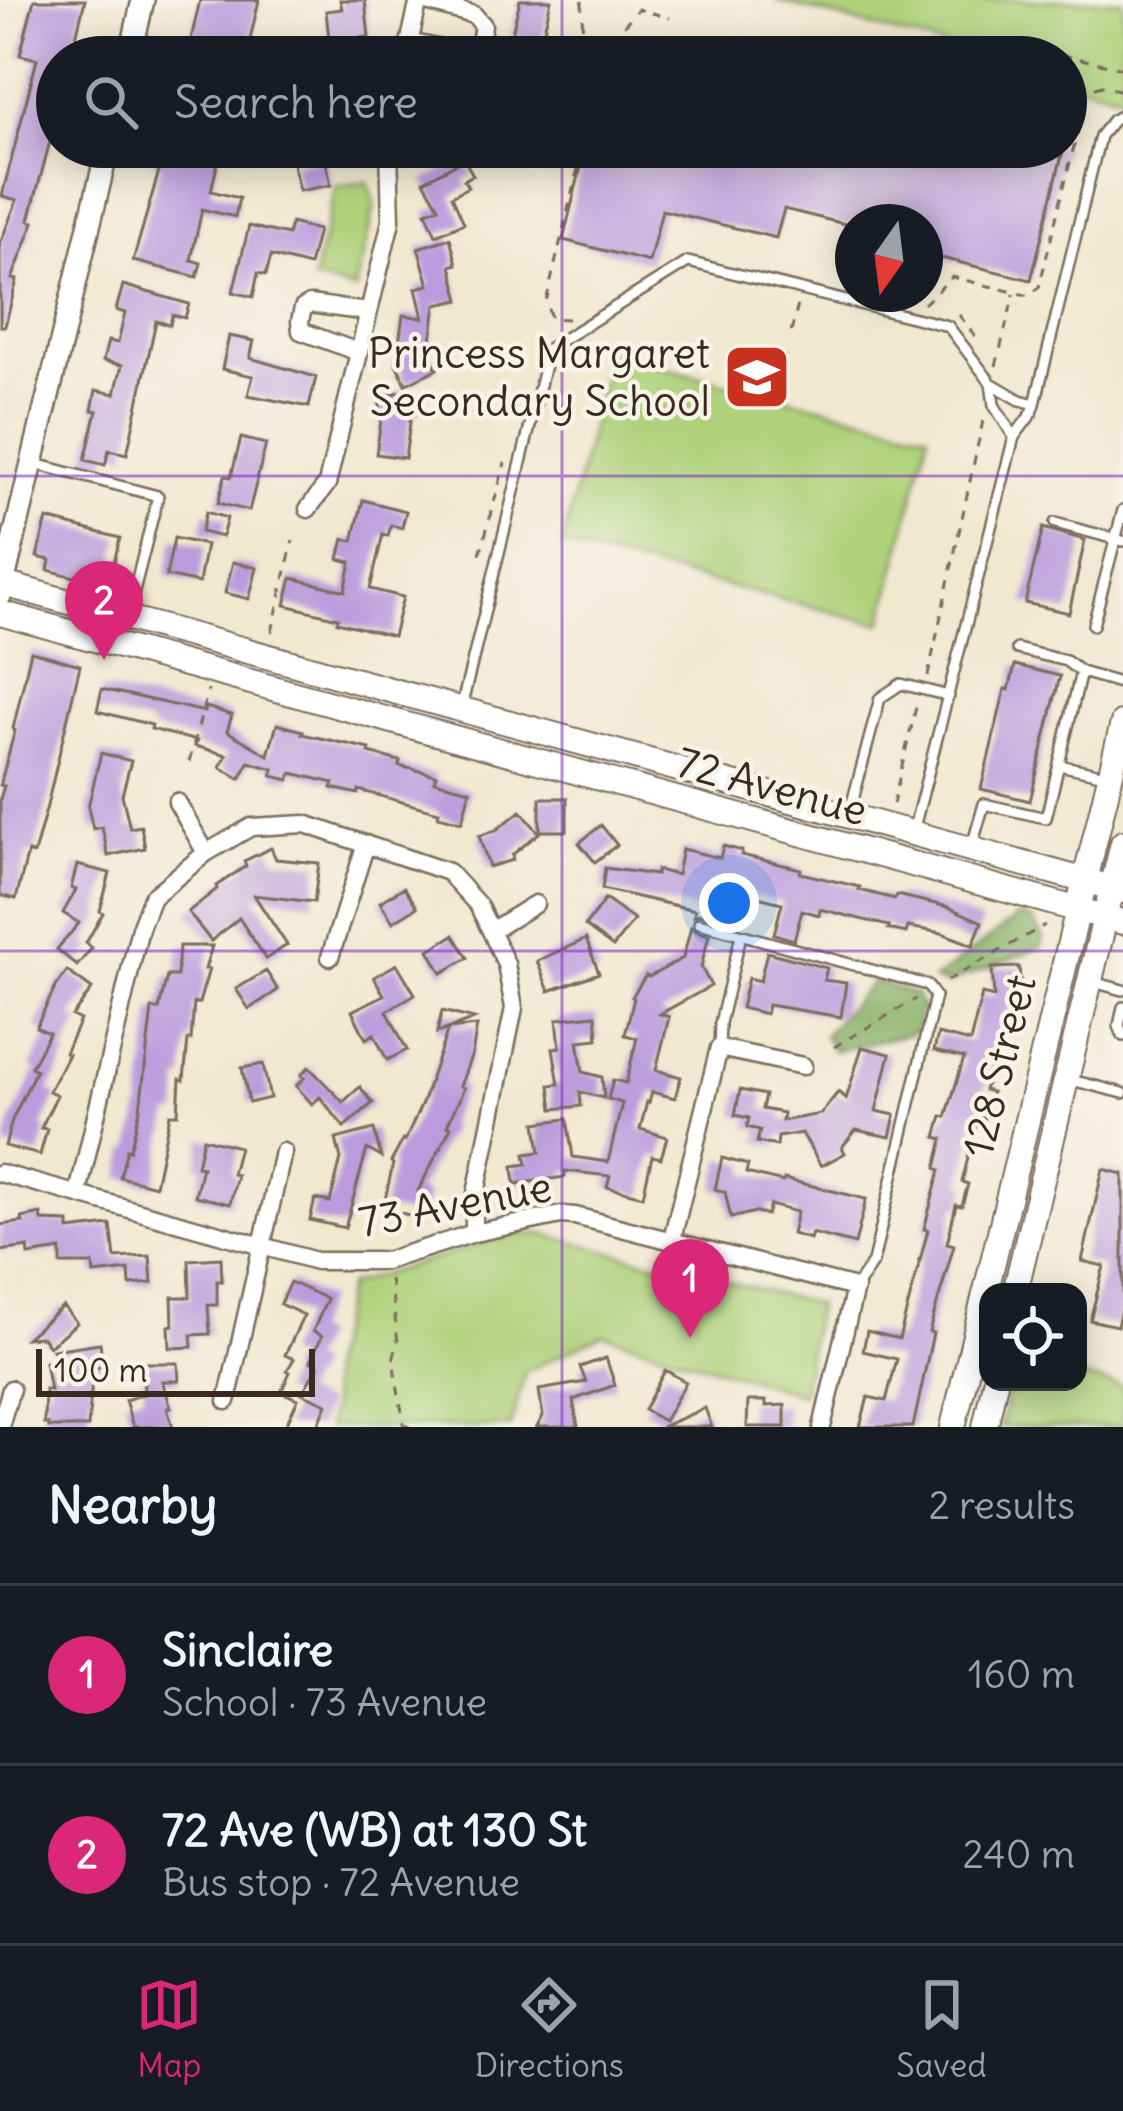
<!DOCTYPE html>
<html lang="en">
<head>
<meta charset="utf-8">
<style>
	body { margin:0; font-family:Delius,sans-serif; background:#20242c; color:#f1f3f6 }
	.controls { position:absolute; right:36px; bottom:36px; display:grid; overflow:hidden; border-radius:24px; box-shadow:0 6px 30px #0003 }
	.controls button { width:108px; height:108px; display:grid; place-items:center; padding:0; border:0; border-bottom:3px solid #363941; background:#171b24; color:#f1f3f6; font:60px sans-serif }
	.compass { position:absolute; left:835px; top:204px; width:108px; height:108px; border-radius:50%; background:#171b24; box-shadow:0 6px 30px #0003; rotate:194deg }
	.scale { position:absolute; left:36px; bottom:30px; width:279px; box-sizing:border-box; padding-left:12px; border:6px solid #3b2a1e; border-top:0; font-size:33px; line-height:42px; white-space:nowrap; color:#3b2a1e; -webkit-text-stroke:9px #f7f3e8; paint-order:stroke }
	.you { position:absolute; left:729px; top:903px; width:42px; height:42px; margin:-30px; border:9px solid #fff; border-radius:50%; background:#1a73e8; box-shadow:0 0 0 18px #1a73e833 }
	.badge { display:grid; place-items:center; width:78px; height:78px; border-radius:50%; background:#db2777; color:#fff; font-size:39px; font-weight:700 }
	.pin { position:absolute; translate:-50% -99px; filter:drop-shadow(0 3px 6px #0008) }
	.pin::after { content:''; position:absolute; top:63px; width:42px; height:36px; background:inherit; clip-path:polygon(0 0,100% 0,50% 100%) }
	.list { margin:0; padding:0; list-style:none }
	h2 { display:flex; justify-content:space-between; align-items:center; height:156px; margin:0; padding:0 48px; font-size:51px }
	h2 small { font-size:39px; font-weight:400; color:#9ea1a6 }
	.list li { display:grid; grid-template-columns:78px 1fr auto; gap:36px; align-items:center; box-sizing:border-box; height:180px; padding:0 48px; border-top:3px solid #363941 }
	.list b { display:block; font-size:45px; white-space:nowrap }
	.list p { margin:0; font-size:39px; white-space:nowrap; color:#9ea1a6 }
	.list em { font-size:39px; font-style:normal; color:#9ea1a6 }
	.icon { flex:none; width:66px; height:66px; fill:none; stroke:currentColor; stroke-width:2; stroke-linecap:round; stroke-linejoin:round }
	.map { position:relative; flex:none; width:1123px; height:1427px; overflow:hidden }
	.search { position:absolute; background:#171b24; box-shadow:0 6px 30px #0003; left:36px; right:36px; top:36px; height:132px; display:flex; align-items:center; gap:30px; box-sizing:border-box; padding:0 42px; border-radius:66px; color:#9ea1a6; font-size:45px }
	.sheet { height:516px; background:#171b24 }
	nav { display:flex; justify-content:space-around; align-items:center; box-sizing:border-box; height:168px; border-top:3px solid #363941; background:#171b24; font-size:33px; color:#9ea1a6 }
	nav a { display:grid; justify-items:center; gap:6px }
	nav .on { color:#db2777 }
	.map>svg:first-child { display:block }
</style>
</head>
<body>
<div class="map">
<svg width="1123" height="1427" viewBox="0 0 1123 1427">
	<rect width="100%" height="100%" fill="#f7f3e8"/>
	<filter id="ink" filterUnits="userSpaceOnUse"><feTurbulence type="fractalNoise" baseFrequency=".00833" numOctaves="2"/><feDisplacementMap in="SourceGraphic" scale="24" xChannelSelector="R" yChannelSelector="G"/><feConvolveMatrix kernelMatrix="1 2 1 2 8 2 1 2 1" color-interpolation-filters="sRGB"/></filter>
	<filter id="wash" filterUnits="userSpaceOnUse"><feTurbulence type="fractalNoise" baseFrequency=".004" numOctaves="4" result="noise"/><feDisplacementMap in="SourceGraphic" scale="48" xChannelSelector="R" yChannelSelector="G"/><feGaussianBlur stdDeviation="2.7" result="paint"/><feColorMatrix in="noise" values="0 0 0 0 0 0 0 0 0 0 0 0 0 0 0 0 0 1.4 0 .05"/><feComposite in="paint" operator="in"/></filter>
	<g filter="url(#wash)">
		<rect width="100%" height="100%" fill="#f1e8d0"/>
		<path fill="#aed17a" stroke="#747e4c" stroke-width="3" d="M775,0H1123V96L1066,80V57H982Z
			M368,182L375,205L355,290L313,280L336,186Z
			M609,354L929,433L882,624L562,546Z
			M514,1234H542L816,1304L802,1394L604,1334L525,1372L511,1427H327L331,1407L328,1368L348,1285Z
			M1078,1376L1123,1387V1427H1000L1010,1382H1078Z"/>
		<path fill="#8ab36a" stroke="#626e44" stroke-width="3" d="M1019,916L1033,920L1044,938L1041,947L946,984L934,980Z
			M873,981L916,995L922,1008L917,1032L834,1051L824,1035Z"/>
		<g id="blocks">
			<path fill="#bb9bdd" d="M34,0H85L71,57H57V131L53,130L29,220L34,222L12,279L17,280L5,326H0V244L17,200L2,196L37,59L20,55Z
				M200,0H259L249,44L253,45L249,57H187Z
				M340,0H365L369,37L359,38L361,57H331L326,11L342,9Z
				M520,0H551L541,43L511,37Z
				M157,147H210L209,154L219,157L211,191L239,198L235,217L202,209L191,260L201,263L197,277L133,261L161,164L153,163Z
				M586,147H1064L1031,280L925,254V222H853V226L784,209L776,238L662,210L649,262L563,240Z
				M325,158L331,185L299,191L293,164Z
				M464,159L473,175L464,180L468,187L452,196L464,223L436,235L426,212L439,207L424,181Z
				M291,223L318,230L309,266L271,256L266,275L258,273L253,297L233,292L249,226L288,235Z
				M450,238L457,264L451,266L460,300L436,305L429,353L437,369L406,384L396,364L403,315L423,318L416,288L429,285L418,248Z
				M123,285L189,304L185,318L172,315L170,325L156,321L127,454L109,450L105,465L85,460L97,411L92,410L96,390L115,394L122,365L103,361L108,341L118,343L125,313L116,310Z
				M229,336L254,341L250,358L316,377L309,407L248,395L253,376L222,369Z
				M410,390L415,415L411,416L405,458L376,454L382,414L378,397Z
				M241,438L266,444L249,511L218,503L225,476L231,477Z
				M363,500L406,511L402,528L391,525L388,536L383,534L370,589L403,597L393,636L337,622L338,618L285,605L292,578L345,591L351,562L339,559L344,539L353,541Z
				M206,512L227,518L222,537L201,532Z
				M47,519L120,538L108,586L48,570L50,560L37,557Z
				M1043,528L1085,540L1069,613L1025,603Z
				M174,538L206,545L199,583L166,576Z
				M233,562L257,568L249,599L225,593Z
				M31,651L80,665L47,806L34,854L28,852L16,899L0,895V799L4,786L0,785L15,730L13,729Z
				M1015,665L1060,676L1030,801L981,789L1005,689L1009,690Z
				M102,689L205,712L206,707L232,715L227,731L268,755L277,724L303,731L302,734L370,749L369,753L400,761L399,766L436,775L434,781L470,790L462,822L438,816L439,812L359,790L358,794L332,788L334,783L292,773L289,780L272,776L274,769L249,762L240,779L220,767L227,755L195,746L197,741L151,729L152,725L97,711Z
				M101,753L131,761L122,795L130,828L141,826L145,848L108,856L102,827L93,829L88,807Z
				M540,798H567V831H540Z
				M521,811L539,833L512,855L513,860L489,867L479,836L496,830Z
				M601,825L617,845L595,862L579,843Z
				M723,846L742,851L741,855L801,869L800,873L860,887L859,890L895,899L897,895L948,907L982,922L973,945L942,933L908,927L906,933L888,929L889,926L820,909L819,915L802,910L794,940L774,934L782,903L742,893L735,921L714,916V918L700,914L694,916L695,910L602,889L605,868L656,875L657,870L677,875L682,849L720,858Z
				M271,848L276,859L319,863L314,902L254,895L287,945L266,959L239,918L211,941L188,912L217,889L216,886L246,866L244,861Z
				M77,865L110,873L100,911L103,913L86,943L92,948L77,966L57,949L79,923L63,913L76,890L71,888Z
				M404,887L417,907L393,922L380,902Z
				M605,899L634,920L613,947L585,926Z
				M691,927L696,931L709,935L701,967L711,986L660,1014L669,1017L656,1070L681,1077L675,1098L652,1092L649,1103L647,1102L640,1129L667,1137L661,1158L652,1156L643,1196L607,1187L610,1176L565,1171V1177L515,1184L513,1166L527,1164L525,1154L540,1152L536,1123L567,1119L573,1157L608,1162L622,1103L608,1099L613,1080L626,1083L637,1038L625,1035L634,998L632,997L646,975L649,977L683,958Z
				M454,935L468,958L442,973L429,950Z
				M586,939L599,973L549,991L537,961Z
				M179,946H212L205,969H209L199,1003H194L191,1040H188L184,1080L180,1079L178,1114H170L155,1186L120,1177L127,1149L130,1150L140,1109L152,1009H159L167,976H177Z
				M767,952L827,968L824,980L846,983L841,1017L768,1005L766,1014L741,1008L748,978L760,981Z
				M397,964L415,994L387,1011L407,1050L387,1060L374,1034L366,1039L352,1011L384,995L374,977Z
				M1019,967L1021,990L1016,991L997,1058L994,1057L984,1090L992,1092L984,1119L978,1117L962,1182L968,1184L962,1206L956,1205L947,1243L954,1245L929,1332L933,1333L913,1427H860L868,1397L886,1401L897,1359L863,1351L867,1331L899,1339L928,1230L924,1229L940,1170L936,1168L943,1139L936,1137L942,1116L946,1117L964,1058L934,1051L938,1034L970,1042L982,994L994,997L992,968Z
				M67,971L92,989L72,1016L80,1020L65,1053L68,1054L49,1091L57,1095L41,1128L47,1129L40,1155L5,1146L12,1120L36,1070L31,1067L49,1033L36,1027L55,988Z
				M266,971L278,990L249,1009L236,989Z
				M442,1011L474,1019L437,1033Z
				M596,1015L598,1039L578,1041L583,1072L602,1077L604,1098L580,1092L581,1106L553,1109L550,1085L559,1084L553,1048L560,1047L557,1019Z
				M477,1026L472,1054L460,1086L464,1088L447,1126L451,1127L418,1191L427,1194L422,1218L383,1209L393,1164L391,1162L403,1140L405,1141L423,1101L448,1029Z
				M862,1047L890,1054L876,1111L895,1115L890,1137L856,1130L842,1147L845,1153L821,1166L802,1133L778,1137L777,1146L757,1142L760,1130L747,1127L749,1118L735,1115L740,1090L765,1095L762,1109L783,1113L782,1121L821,1114L838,1092L846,1099Z
				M263,1064L270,1098L249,1103L242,1068Z
				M309,1067L343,1102L360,1087L373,1103L344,1127L320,1097L312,1104L296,1086L304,1078L301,1075Z
				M374,1129L381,1157L367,1149L345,1228L310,1220L315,1199L330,1202L341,1159L336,1139Z
				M203,1138L239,1147L232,1174L237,1175L230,1204L195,1196L202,1167L197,1166Z
				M722,1158L748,1165L746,1173L783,1182L784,1179L866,1199L855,1244L812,1233L810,1239L792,1234L797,1212L770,1205L767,1215L755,1212L731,1218L725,1192L715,1189Z
				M1103,1169L1123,1174V1301L1117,1326L1090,1320L1104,1266L1082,1261Z
				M41,1214L42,1221L69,1222V1230L111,1225L115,1258L150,1256L152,1283L130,1285L129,1270L94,1274L93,1264H61V1250L29,1255L28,1247L0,1251V1225L23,1222L22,1218Z
				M221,1258L222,1281H217V1305H208L210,1334L191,1335L192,1347L170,1348L169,1326L173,1325L172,1297H190L189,1260Z
				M290,1282L327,1299L313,1331L322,1336L310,1361L318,1366L302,1393L327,1404L317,1427H285L298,1399L281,1392L290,1372L287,1370L294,1359L285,1355L304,1315L280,1304Z
				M63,1306L77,1323L49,1346L42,1337L26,1338Z
				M100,1343L103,1366L93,1368L88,1427H48V1424H44L45,1389L50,1390L45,1362L60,1360L52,1350Z
				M606,1358L615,1385L573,1400L578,1427H537L543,1416L539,1390L586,1382L580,1367Z
				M143,1363H178L179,1381H162L171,1407L167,1408L173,1427H133L125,1400L144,1394Z
				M665,1370L686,1382L664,1421L644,1410Z
				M748,1401H766V1406L785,1405V1427H747Z
				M705,1408L712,1427H661Z"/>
		</g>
	</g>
	<g filter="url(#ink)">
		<use href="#blocks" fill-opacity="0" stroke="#7b6c5c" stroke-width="3"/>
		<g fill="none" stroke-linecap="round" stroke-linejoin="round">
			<defs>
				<path id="service" d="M991,383L994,405L1014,437
					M32,463L158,496L128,615
					M1055,523L1123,541
					M1093,625L1123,510
					M1017,649L1066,661L1081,672
					M462,704L549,348L688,262L948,326L991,383L1020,400L1035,404
					M1059,765L1110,776
					M850,811L880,698L901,684L949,696
					M914,828L1014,437L1032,413L1035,404L1100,136L1113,120L1123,115
					M972,846L984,804L1046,818L1081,672L1123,684
					M699,923L927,985L935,996L873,1262L855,1288
					M1093,982L1123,990
					M1123,1007L1119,1026L1123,1036
					M719,1048L720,1023L741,935
					M1067,1079L1123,1093"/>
				<path id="minor" d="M409,42L461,53H474L480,43L483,25L474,15L419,0
					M406,57L419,0
					M358,352L301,331L300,321L303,308L310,304L368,312
					M308,509L327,484L391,221L389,147
					M177,802L206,853
					M491,931L535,904
					M330,957L366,844
					M0,1173L316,1261H385L474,1233L561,1215L575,1216L855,1288L822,1427
					M78,1193L140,928L152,897L206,853L251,827L305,824L448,872L478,905L491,931L506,964L514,1008L474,1203V1233
					M672,1239L719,1048L803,1066
					M227,1401L283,1152
					M0,1426L11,1389"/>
				<path id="tertiary" d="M130,57L143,0
					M0,596L108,147"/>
				<path id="secondary" d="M0,583L1123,891
					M0,613L1123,922
					M1015,1292L1123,843
					M953,1427L1123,723
					M985,1427L995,1382"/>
			</defs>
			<use href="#service" stroke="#7b6c5c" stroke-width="14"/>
			<use href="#minor" stroke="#7b6c5c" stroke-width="21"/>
			<use href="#tertiary" stroke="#7b6c5c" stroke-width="26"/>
			<use href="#secondary" stroke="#7b6c5c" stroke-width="28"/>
			<path stroke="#7b6c5c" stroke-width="3" stroke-dasharray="9 9" stroke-linecap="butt" d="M582,0L583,57
				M607,57L614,37L638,9L670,18
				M988,57L991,40L1123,68
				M924,304L952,277L1030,296L1039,287L1088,90L1102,86L1123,91
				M959,315L978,340
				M568,319L551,318L546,302L583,147
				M791,332L798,305
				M783,363L786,348
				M996,366L1014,294
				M480,554L505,463
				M272,632L293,540
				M928,676L984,416
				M189,762L208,690
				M893,804L917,703
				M947,981L1045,925
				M834,1047L916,999
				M390,1279L398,1342L393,1360L404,1424L410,1427"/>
			<use href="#service" stroke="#fff" stroke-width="9"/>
			<use href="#minor" stroke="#fff" stroke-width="16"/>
			<use href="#tertiary" stroke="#fff" stroke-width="21"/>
			<use href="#secondary" stroke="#fff" stroke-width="24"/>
		</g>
	</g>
	<path fill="none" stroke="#7b2cbf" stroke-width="3" stroke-opacity="0.55" d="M562,0V57M562,147V1427M0,476H1123M0,951H1123"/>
	<defs>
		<symbol id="school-square" viewBox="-11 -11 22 22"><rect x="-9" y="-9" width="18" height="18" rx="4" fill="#c8321e" stroke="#f7f3e8"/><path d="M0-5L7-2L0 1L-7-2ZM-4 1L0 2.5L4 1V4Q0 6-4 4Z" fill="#fff"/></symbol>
	</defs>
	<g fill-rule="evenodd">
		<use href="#school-square" x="719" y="339" width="76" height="76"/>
	</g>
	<g text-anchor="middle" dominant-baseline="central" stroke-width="9" stroke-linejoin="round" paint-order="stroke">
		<g font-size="42" fill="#3b2a1e" stroke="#f7f3e8" text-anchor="end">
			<text x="710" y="353">Princess Margaret<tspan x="710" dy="48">Secondary School</tspan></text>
		</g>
		<g font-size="42" fill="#3b2a1e" stroke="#f7f3e8">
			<text transform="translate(772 786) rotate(15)">72 Avenue</text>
			<text transform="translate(999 1066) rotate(-76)">128 Street</text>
			<text transform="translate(455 1204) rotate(-11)">73 Avenue</text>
		</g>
	</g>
</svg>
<div class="controls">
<button><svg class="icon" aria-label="locate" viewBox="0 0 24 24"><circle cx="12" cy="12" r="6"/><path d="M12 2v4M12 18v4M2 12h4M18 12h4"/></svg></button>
</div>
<svg class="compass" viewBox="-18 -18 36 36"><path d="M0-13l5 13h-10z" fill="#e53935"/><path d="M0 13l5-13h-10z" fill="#9ea1a6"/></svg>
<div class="scale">100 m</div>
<div class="you"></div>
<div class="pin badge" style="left:690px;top:1338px">1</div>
<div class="pin badge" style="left:104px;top:660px">2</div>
<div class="search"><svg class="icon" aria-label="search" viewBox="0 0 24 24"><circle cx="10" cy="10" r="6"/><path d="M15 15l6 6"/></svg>Search here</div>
</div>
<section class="sheet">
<h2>Nearby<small>2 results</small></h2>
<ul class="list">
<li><span class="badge">1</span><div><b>Sinclaire</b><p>School · 73 Avenue</p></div><em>160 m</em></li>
<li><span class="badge">2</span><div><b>72 Ave (WB) at 130 St</b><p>Bus stop · 72 Avenue</p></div><em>240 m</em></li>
</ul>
</section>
<nav>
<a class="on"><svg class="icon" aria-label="map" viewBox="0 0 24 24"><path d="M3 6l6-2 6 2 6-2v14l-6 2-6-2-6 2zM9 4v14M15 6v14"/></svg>Map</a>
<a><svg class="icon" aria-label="directions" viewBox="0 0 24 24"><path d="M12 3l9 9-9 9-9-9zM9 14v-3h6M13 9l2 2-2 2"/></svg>Directions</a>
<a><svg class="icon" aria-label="saved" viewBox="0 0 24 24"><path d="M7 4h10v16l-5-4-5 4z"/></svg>Saved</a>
</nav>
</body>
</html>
